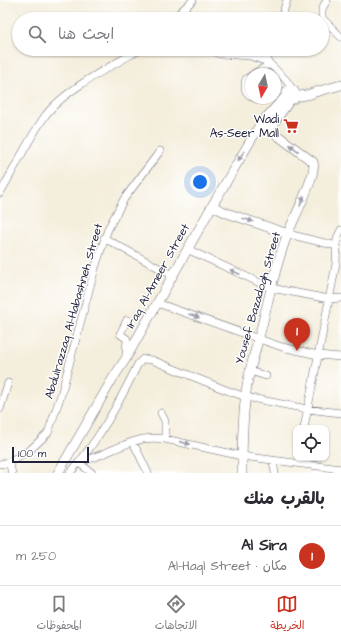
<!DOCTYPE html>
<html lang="ar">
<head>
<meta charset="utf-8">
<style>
	body { margin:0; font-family:"Architects Daughter","Playpen Sans Arabic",sans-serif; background:#f2f2f3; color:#2b2b33; direction:rtl }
	.controls { position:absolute; right:12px; bottom:12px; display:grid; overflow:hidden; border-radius:8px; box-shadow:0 1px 3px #0004 }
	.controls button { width:36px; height:36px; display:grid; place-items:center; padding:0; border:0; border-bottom:1px solid #e1e1e2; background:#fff; color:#2b2b33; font:20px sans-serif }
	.compass { position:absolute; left:245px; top:68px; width:36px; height:36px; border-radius:50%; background:#fff; box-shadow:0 1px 3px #0004; rotate:189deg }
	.scale { position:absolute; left:12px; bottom:10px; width:77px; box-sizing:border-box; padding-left:4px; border:2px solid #22223b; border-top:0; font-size:11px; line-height:14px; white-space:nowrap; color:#22223b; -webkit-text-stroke:3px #fff; paint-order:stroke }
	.you { position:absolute; left:200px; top:182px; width:14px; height:14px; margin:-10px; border:3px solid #fff; border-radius:50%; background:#1a73e8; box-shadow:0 0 0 6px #1a73e833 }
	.badge { display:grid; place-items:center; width:26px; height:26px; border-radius:50%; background:#c8321e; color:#fff; font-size:13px; font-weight:700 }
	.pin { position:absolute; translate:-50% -33px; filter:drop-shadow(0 1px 2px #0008) }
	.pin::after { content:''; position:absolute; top:21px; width:14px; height:12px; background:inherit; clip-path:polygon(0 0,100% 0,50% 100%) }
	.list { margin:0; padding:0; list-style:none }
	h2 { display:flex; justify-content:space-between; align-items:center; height:52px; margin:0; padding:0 16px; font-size:17px }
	h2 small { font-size:13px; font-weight:400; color:#7c7c81 }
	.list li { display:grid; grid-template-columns:26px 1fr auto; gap:12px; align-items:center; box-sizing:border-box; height:60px; padding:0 16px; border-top:1px solid #e1e1e2 }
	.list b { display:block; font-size:15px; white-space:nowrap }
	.list p { margin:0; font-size:13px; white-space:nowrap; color:#7c7c81 }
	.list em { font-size:13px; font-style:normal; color:#7c7c81 }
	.icon { flex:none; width:22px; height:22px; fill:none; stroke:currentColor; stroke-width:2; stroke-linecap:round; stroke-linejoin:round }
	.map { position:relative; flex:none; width:341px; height:473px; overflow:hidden; direction:ltr }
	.search { position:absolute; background:#fff; box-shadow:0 1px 3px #0004; left:12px; right:12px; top:12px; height:44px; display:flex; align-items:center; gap:10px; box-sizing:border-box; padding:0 14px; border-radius:22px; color:#7c7c81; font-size:15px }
	.sheet { height:112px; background:#fff }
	nav { display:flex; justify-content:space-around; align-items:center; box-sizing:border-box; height:56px; border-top:1px solid #e1e1e2; background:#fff; font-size:11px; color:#7c7c81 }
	nav a { display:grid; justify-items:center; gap:2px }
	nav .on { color:#c8321e }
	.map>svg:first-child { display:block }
</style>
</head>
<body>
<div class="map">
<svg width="341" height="473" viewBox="0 0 341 473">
	<rect width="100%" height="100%" fill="#fff"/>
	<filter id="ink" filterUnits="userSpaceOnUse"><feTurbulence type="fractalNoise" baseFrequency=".025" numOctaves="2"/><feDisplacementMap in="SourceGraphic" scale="8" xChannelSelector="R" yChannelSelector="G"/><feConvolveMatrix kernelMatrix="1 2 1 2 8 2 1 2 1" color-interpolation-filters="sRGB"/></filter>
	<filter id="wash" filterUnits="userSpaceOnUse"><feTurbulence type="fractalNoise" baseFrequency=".012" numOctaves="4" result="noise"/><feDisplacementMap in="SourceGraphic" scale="16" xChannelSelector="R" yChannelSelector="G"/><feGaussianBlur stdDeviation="0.9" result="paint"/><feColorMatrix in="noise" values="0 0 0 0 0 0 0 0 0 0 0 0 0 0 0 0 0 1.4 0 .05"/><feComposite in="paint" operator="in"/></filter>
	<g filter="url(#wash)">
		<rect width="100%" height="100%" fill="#f4eedc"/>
	</g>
	<g filter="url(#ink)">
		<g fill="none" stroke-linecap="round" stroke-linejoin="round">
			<defs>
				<path id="minor" d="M327,0L322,9V18L341,37
					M173,19L193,0
					M281,19L287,0
					M209,49L219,54L250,56L268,62L286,80L293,90
					M268,62L267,55L268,49
					M254,74L270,64
					M251,76L246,79C244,86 244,92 251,96
					M254,98L263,101L268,98
					M0,193C15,168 28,140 45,116C64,90 113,65 141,49
					M288,234L337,246
					M104,238L172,275
					M187,249L271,288L329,299L341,298
					M157,303L282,347L318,355L341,357
					M126,355L127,339L120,334L127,320
					M250,371L266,376
					M0,409L8,383
					M161,413L165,421V439
					M304,428L336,264L337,238L341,230
					M133,442L148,473
					M81,461C102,457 122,443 143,439C150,438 158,438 165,439L242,456L341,469
					M273,461L275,473
					M9,462L12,473
					M79,463L92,473
					M0,464L9,462L31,449L48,433L61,395L95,268L108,229L124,199L160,151
					M70,473C99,440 119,403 138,364L143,359L152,360L226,390L246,397L307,409L341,413"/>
				<path id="major" d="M295,97L311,94L312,93L341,85
					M272,130L275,121L290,100
					M212,206L227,213L288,234
					M58,473L113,378L125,360L212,206L261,123L286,96L287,91L291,90L294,91L296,96L294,99L290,100
					M242,473C242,445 243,412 247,385C251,362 259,340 264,317C271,289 277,260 288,233C293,220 318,172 313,162L261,123"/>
			</defs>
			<use href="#minor" stroke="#6c6973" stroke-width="8"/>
			<use href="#major" stroke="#6c6973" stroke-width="10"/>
			<use href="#minor" stroke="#fff" stroke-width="7"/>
			<use href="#major" stroke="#fff" stroke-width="9"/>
		</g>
		<defs><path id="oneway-solid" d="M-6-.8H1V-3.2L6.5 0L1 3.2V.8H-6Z"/></defs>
		<g fill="#9c9ca7">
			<use href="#oneway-solid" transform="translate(294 148) rotate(-142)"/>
			<use href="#oneway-solid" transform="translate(241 156) rotate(121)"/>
			<use href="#oneway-solid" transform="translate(302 201) rotate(-67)"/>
			<use href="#oneway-solid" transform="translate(248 220) rotate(19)"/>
			<use href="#oneway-solid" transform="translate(235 272) rotate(-155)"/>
			<use href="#oneway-solid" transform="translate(194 316) rotate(20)"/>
			<use href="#oneway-solid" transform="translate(185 443) rotate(13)"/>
		</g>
	</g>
	<defs>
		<symbol id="supermarket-bare" viewBox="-9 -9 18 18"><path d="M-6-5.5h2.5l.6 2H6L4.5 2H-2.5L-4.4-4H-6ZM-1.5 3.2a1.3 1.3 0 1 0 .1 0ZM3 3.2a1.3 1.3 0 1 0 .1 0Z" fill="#c8321e" stroke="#fff" stroke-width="2.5" paint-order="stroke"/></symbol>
	</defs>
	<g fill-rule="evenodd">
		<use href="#supermarket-bare" x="280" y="115" width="22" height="22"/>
	</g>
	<g text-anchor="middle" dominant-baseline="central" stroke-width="3" stroke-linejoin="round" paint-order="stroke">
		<g font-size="12" fill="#22223b" stroke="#fff" text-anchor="end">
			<text x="279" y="119">Wadi<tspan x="279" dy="14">As-Seer Mall</tspan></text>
		</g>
		<g font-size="12" fill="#22223b" stroke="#fff">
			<text transform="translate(158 276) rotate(-61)">Iraq Al-Ameer Street</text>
			<text transform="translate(258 298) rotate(-74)">Yousef Bazadogh Street</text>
			<text transform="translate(74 311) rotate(-74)">Abdulrazzaq Al-Habashneh Street</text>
		</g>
	</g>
</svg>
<div class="controls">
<button><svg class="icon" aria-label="locate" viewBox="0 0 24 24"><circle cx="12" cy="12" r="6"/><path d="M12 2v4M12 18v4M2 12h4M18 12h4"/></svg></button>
</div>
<svg class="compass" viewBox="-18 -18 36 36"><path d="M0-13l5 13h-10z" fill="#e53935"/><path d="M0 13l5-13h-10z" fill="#7c7c81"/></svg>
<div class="scale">100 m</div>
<div class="you"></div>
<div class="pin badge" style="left:297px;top:351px">1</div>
<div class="search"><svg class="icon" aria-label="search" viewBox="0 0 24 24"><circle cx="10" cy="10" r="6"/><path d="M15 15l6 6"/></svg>ابحث هنا</div>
</div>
<section class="sheet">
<h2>بالقرب منك<small></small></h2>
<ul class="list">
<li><span class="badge">1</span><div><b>Al Sira</b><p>مكان · Al-Haql Street</p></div><em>250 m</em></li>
</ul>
</section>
<nav>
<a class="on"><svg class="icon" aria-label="map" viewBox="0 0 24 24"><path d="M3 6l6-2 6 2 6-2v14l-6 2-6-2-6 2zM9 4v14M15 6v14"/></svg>الخريطة</a>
<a><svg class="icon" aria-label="directions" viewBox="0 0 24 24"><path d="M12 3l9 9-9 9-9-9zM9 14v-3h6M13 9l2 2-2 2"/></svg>الاتجاهات</a>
<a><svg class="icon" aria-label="saved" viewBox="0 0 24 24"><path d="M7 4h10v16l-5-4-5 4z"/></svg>المحفوظات</a>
</nav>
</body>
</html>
